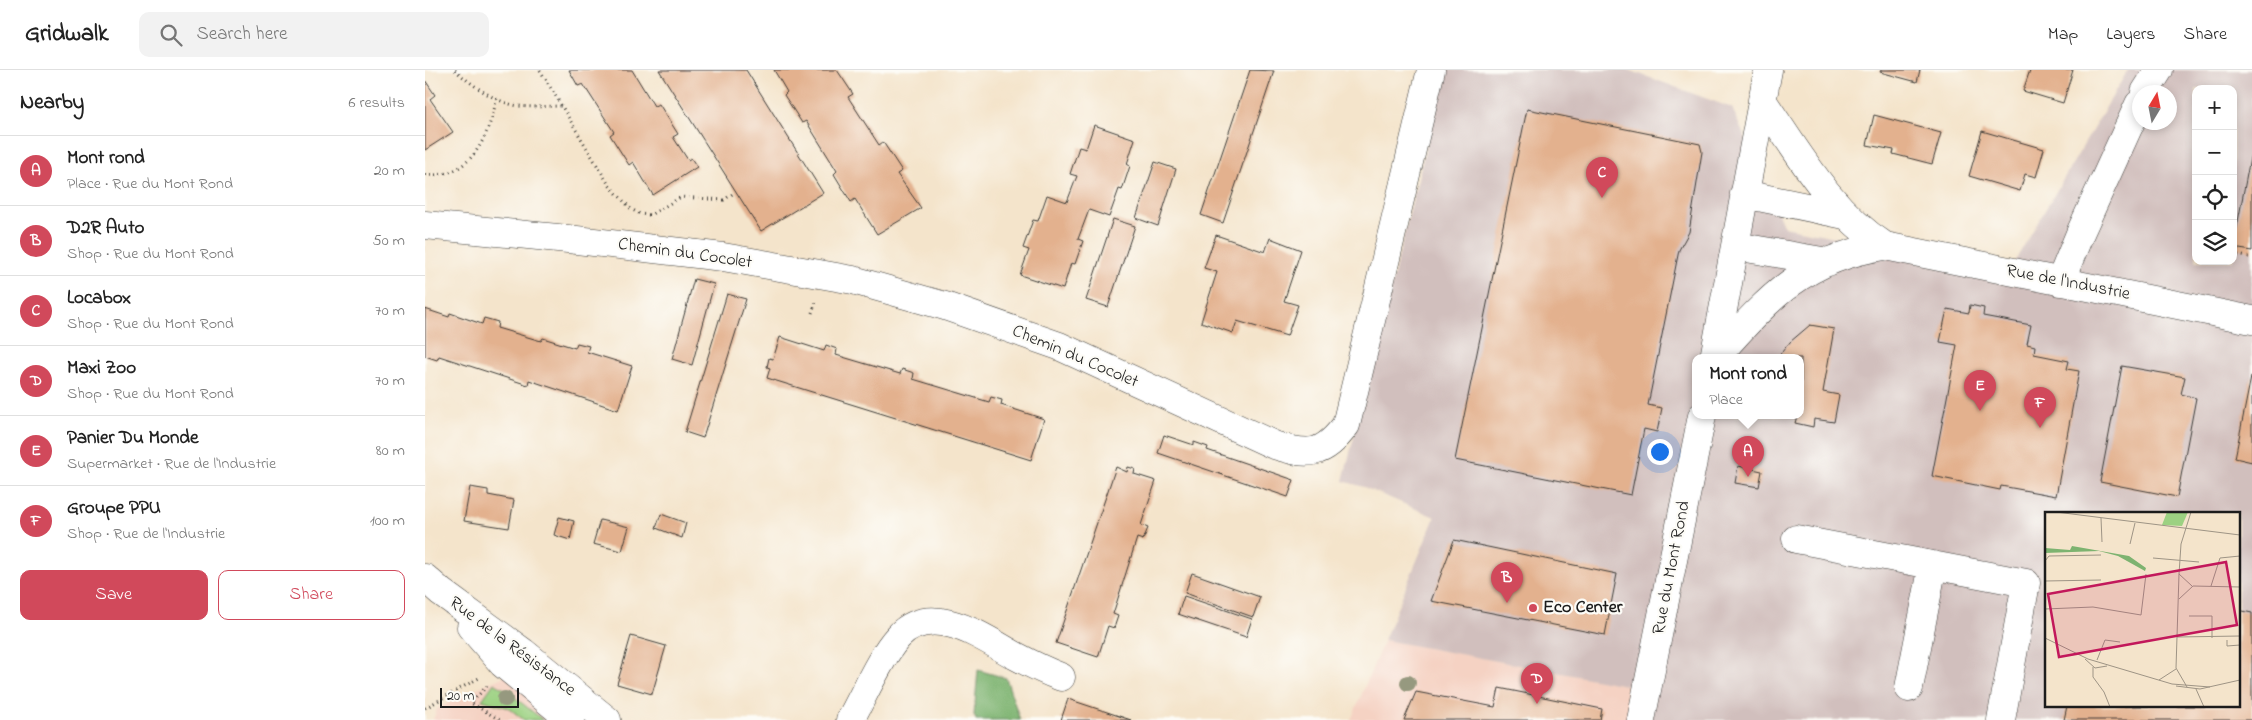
<!DOCTYPE html>
<html lang="en">
<head>
<meta charset="utf-8">
<style>
	body { margin:0; font-family:"Indie Flower",sans-serif; background:#f2f2f2; color:#222 }
	.controls { position:absolute; right:15px; top:15px; display:grid; overflow:hidden; border-radius:10px; box-shadow:0 2px 8px #0003 }
	.controls button { width:45px; height:45px; display:grid; place-items:center; padding:0; border:0; border-bottom:1px solid #e0e0e0; background:#fff; color:#222; font:25px sans-serif }
	.compass { position:absolute; left:1707px; top:15px; width:45px; height:45px; border-radius:50%; background:#fff; box-shadow:0 2px 8px #0003; rotate:10deg }
	.scale { position:absolute; left:15px; bottom:12px; width:79px; box-sizing:border-box; padding-left:5px; border:2px solid #1c1c1c; border-top:0; font-size:14px; line-height:18px; white-space:nowrap; color:#1c1c1c; -webkit-text-stroke:4px #fdfcf7; paint-order:stroke }
	.you { position:absolute; left:1234px; top:381px; width:18px; height:18px; margin:-12px; border:4px solid #fff; border-radius:50%; background:#1a73e8; box-shadow:0 0 0 8px #1a73e833 }
	.badge { display:grid; place-items:center; width:32px; height:32px; border-radius:50%; background:#d1495b; color:#fff; font-size:16px; font-weight:700 }
	.pin { position:absolute; translate:-50% -41px; filter:drop-shadow(0 1px 2px #0008) }
	.pin::after { content:''; position:absolute; top:26px; width:18px; height:15px; background:inherit; clip-path:polygon(0 0,100% 0,50% 100%) }
	.popup { position:absolute; left:1267px; top:284px; width:112px; height:65px; box-sizing:border-box; display:grid; place-content:center; border-radius:10px; background:#fff; filter:drop-shadow(0 1px 4px #0005); font-size:16px; white-space:nowrap; color:#767676 }
	.popup b { font-size:19px; color:#222 }
	.popup::after { content:''; position:absolute; left:50%; top:100%; margin-left:-10px; border:10px solid transparent; border-top-color:#fff }
	.list { margin:0; padding:0; list-style:none }
	h2 { display:flex; justify-content:space-between; align-items:center; height:65px; margin:0; padding:0 20px; font-size:21px }
	h2 small { font-size:16px; font-weight:400; color:#767676 }
	.list li { display:grid; grid-template-columns:32px 1fr auto; gap:15px; align-items:center; box-sizing:border-box; height:70px; padding:0 20px; border-top:1px solid #e0e0e0 }
	.list b { display:block; font-size:19px; white-space:nowrap }
	.list p { margin:0; font-size:16px; white-space:nowrap; color:#767676 }
	.list em { font-size:16px; font-style:normal; color:#767676 }
	.actions { display:flex; gap:10px; padding:15px 20px }
	.actions a { flex:1; padding:11px 0; border:1px solid #d1495b; border-radius:10px; text-align:center; font-size:18px; color:#d1495b }
	.actions .main { background:#d1495b; color:#fff }
	.icon { flex:none; width:28px; height:28px; fill:none; stroke:currentColor; stroke-width:2; stroke-linecap:round; stroke-linejoin:round }
	.map { position:relative; flex:none; width:1827px; height:650px; overflow:hidden }
	header { display:flex; align-items:center; gap:30px; box-sizing:border-box; height:70px; padding:0 25px; background:#fff; border-bottom:1px solid #e0e0e0 }
	header strong { font-size:24px }
	nav { display:flex; gap:28px; margin-inline-start:auto; font-size:18px }
	.search { width:350px; height:45px; background:#f2f2f2; display:flex; align-items:center; gap:12px; box-sizing:border-box; padding:0 18px; border-radius:10px; color:#767676; font-size:19px }
	main { display:flex }
	aside { flex:1; background:#fff }
	.map>svg:first-child { display:block }
</style>
</head>
<body>
<header>
<strong>Gridwalk</strong>
<div class="search"><svg class="icon" aria-label="search" viewBox="0 0 24 24"><circle cx="10" cy="10" r="6"/><path d="M15 15l6 6"/></svg>Search here</div>
<nav><a>Map</a><a>Layers</a><a>Share</a></nav>
</header>
<main>
<aside>
<h2>Nearby<small>6 results</small></h2>
<ul class="list">
<li><span class="badge">A</span><div><b>Mont rond</b><p>Place · Rue du Mont Rond</p></div><em>20 m</em></li>
<li><span class="badge">B</span><div><b>D2R Auto</b><p>Shop · Rue du Mont Rond</p></div><em>50 m</em></li>
<li><span class="badge">C</span><div><b>Locabox</b><p>Shop · Rue du Mont Rond</p></div><em>70 m</em></li>
<li><span class="badge">D</span><div><b>Maxi Zoo</b><p>Shop · Rue du Mont Rond</p></div><em>70 m</em></li>
<li><span class="badge">E</span><div><b>Panier Du Monde</b><p>Supermarket · Rue de l'Industrie</p></div><em>80 m</em></li>
<li><span class="badge">F</span><div><b>Groupe PPU</b><p>Shop · Rue de l'Industrie</p></div><em>100 m</em></li>
</ul>
<div class="actions"><a class="main">Save</a><a>Share</a></div>
</aside>
<div class="map">
<svg width="1827" height="650" viewBox="0 0 1827 650">
	<rect width="100%" height="100%" fill="#fdfcf7"/>
	<filter id="ink" filterUnits="userSpaceOnUse"><feTurbulence type="fractalNoise" baseFrequency=".02" numOctaves="2"/><feDisplacementMap in="SourceGraphic" scale="10" xChannelSelector="R" yChannelSelector="G"/><feConvolveMatrix kernelMatrix="1 2 1 2 8 2 1 2 1" color-interpolation-filters="sRGB"/></filter>
	<filter id="wash" filterUnits="userSpaceOnUse"><feTurbulence type="fractalNoise" baseFrequency=".0096" numOctaves="4" result="noise"/><feDisplacementMap in="SourceGraphic" scale="20" xChannelSelector="R" yChannelSelector="G"/><feGaussianBlur stdDeviation="1.12" result="paint"/><feColorMatrix in="noise" values="0 0 0 0 0 0 0 0 0 0 0 0 0 0 0 0 0 1.4 0 .05"/><feComposite in="paint" operator="in"/></filter>
	<g filter="url(#wash)">
		<rect width="100%" height="100%" fill="#f4e4cb"/>
		<path fill="#f5d2c3" d="M959,570L1222,619L1216,650H926Z
			M100,597L172,650H8L12,639L43,622Z"/>
		<path fill="#d1bfbd" fill-rule="evenodd" d="M1020,0H1204L1307,38L1359,157L1584,201L1703,0H1827V650H1216L1222,619L959,570L1010,447L939,417L918,411ZM1771,19H1808V191H1771ZM1714,22H1744V52H1714ZM1270,288H1376V346H1270ZM1621,444H1813V636H1621Z"/>
		<path fill="#9cd182" stroke="#5c764f" d="M69,613L78,618L118,650H99L84,638L57,630Z"/>
		<path fill="#7db370" stroke="#4c6846" d="M553,600L581,608L595,650H551L549,645Z"/>
		<g id="blocks">
			<path fill="#e3b18e" d="M144,0H207L229,36L234,34L253,64L248,67L263,90L266,88L272,97L228,125L208,92L204,95L185,65L189,62L158,14L153,16Z
				M234,0H321L398,123L336,161Z
				M349,0H412L428,24L423,27L454,75L458,72L477,101L472,104L496,138L452,164L430,129L426,132L409,104L412,101L381,51L377,53L359,25L362,22Z
				M825,0L849,1L798,153L776,145Z
				M1456,0H1495L1492,12L1455,2Z
				M1605,0H1648L1638,33L1598,21Z
				M0,10L10,25L5,29L28,62L0,80Z
				M1102,39L1275,74L1277,82L1264,162L1254,180L1223,335L1237,338L1232,362L1219,359L1206,425L1030,390Z
				M1449,45L1516,63L1507,94L1468,84L1469,80L1442,75Z
				M669,55L710,69L702,94L705,96L697,120L694,119L684,147L664,140L653,169L658,171L650,194L646,193L638,219L595,205L604,180L598,178L608,150L613,151L622,125L642,132L652,106L645,104L654,77L661,79Z
				M1557,61L1619,79L1611,107L1600,104L1595,121L1544,106Z
				M1826,83H1827V181L1808,178Z
				M730,92L751,99L733,156L711,148Z
				M688,149L710,156L683,237L661,230Z
				M791,165L840,182L845,168L876,180L859,231L873,235L862,266L812,251L808,263L776,252L792,202L779,198Z
				M269,209L289,214L267,295L247,289Z
				M302,224L321,229L278,368L260,362Z
				M1545,235L1559,238L1558,246L1606,255L1602,274L1610,276L1609,284L1644,291L1642,299L1654,301L1631,426L1576,416L1575,420L1507,406L1532,275L1515,272L1522,239L1544,243Z
				M0,239L24,247L25,243L57,254L59,248L73,252L72,258L116,271L118,268L150,278L152,273L164,276L162,282L207,296L193,340L104,310L103,315L14,286L12,290L0,286Z
				M1385,255L1409,259L1398,322L1414,325L1409,352L1389,349L1388,357L1370,353L1372,346H1376V288H1352L1365,272Z
				M355,267L399,281L401,275L412,279L411,285L475,304L477,299L489,303L488,309L564,332L566,327L577,330L576,335L619,349L606,390L342,308L345,298L342,297L344,288L348,289Z
				M1697,296L1760,307L1756,324L1771,328L1752,427L1675,412Z
				M1826,307H1827V392L1810,388Z
				M739,365L769,375V372L783,377L782,380L869,410L863,427L733,383Z
				M1313,396L1337,401L1334,417L1310,413Z
				M691,397L702,402L703,397L710,399L709,404L731,411L716,455L723,458L718,470L712,468L688,544L693,546L689,558L683,556L673,587L631,573Z
				M45,417L63,420V425L89,430L84,458L39,451Z
				M236,444L261,453L257,468L231,458Z
				M134,447L149,451L145,470L129,465Z
				M175,450L204,457L197,481L168,474Z
				M1029,470L1192,504L1180,565L1006,531Z
				M767,503L835,527L828,547L760,523Z
				M759,526L827,549L821,567L753,544Z
				M1813,540L1827,543V650H1639L1642,636H1813Z
				M206,566L241,576L227,624L192,614Z
				M1074,618L1177,639L1175,650H979L991,622L1070,637Z
				M643,629L706,650H636Z"/>
		</g>
	</g>
	<g filter="url(#ink)">
		<use href="#blocks" fill-opacity="0" stroke="#3c3a36" stroke-width="1"/>
		<g fill="none" stroke-linecap="round" stroke-linejoin="round">
			<defs>
				<path id="minor" d="M1720,22L1734,0
					M1337,30C1373,82 1405,141 1460,176
					M1319,124L1420,145
					M0,155L143,169L298,187L428,210L520,236L634,276L849,375C884,386 898,386 921,355L1006,0
					M1310,176L1403,192
					M1635,212L1656,161L1714,34
					M1289,288L1343,0
					M1290,288C1342,230 1377,188 1460,176L1827,250
					M1371,469L1601,513L1576,650
					M0,508L16,522L98,582L182,650
					M46,557L78,594L146,650
					M1484,618L1508,495
					M425,650C438,627 456,585 473,567C507,530 558,568 591,586C606,594 620,601 636,607
					M1216,650L1277,346"/>
			</defs>
			<use href="#minor" stroke="#3c3a36" stroke-width="29"/>
			<path stroke="#3c3a36" stroke-width="3" stroke-dasharray="1 4" stroke-linecap="butt" d="M30,0C47,15 71,33 94,36C108,38 123,36 137,36
				M115,0L184,115L206,139L215,144L225,145L256,127L299,130L310,122
				M0,105C48,108 63,66 72,28
				M1808,184L1827,188
				M387,243L392,229
				M62,616L46,633L75,650
				M0,638L54,608"/>
			<use href="#minor" stroke="#fff" stroke-width="28"/>
		</g>
		<g fill="#96997f">
			<circle cx="983" cy="613" r="8"/>
			<circle cx="80" cy="629" r="8"/>
		</g>
	</g>
	<circle fill="#d1495b" stroke="#fdfcf7" stroke-width="2" cx="1108" cy="538" r="5"/>
	<g text-anchor="middle" dominant-baseline="central" stroke-width="4.5" stroke-linejoin="round" paint-order="stroke">
		<g font-size="18" fill="#1c1c1c" stroke="#fdfcf7">
			<text transform="translate(260 184) rotate(8)">Chemin du Cocolet</text>
			<text transform="translate(1643 213) rotate(11)">Rue de l'Industrie</text>
			<text transform="translate(650 287) rotate(23)">Chemin du Cocolet</text>
			<text transform="translate(1247 498) rotate(-79)">Rue du Mont Rond</text>
			<text transform="translate(87 577) rotate(37)">Rue de la Résistance</text>
		</g>
		<g font-size="18" font-weight="bold" fill="#1c1c1c" stroke="#fdfcf7" text-anchor="start">
			<text x="1118" y="538">Eco Center</text>
		</g>
	</g>
	<g transform="translate(1620 442)">
		<rect width="195" height="195" fill="#f4e4cb"/>
		<path d="M122,0H143L137,14L117,13Z" fill="#9cd182"/>
		<path d="M27,34L84,44L101,56L100,59L73,44L54,39L0,41V36L25,38Z" fill="#7db370"/>
		<path fill="none" stroke="#9e9485" stroke-width="1" d="M11,0L195,23M56,6L57,30M85,32L90,11M108,46L154,50M0,49L4,44L56,43M134,62L147,74M0,69L56,68M166,74L175,46L195,44M134,87L148,74L195,75M0,97L48,95L96,103L101,62M144,104H167V126M132,125L195,124M0,126L43,147L127,172L165,175M182,128V134L195,133M40,147L50,156L62,154M52,148L60,128L75,130M48,155V165L59,180L65,195M114,168L131,157M131,174L155,177L195,168M142,175L131,156L134,62L136,32L146,0M151,177L159,195"/>
		<path fill="#c2185b" fill-opacity="0.15" stroke="#c2185b" stroke-width="2.5" d="M181,50L192,113L14,145L3,82Z"/>
		<rect width="195" height="195" fill="none" stroke="#1c1c1c" stroke-width="2.5"/>
	</g>
</svg>
<div class="controls">
<button>+</button>
<button>−</button>
<button><svg class="icon" aria-label="locate" viewBox="0 0 24 24"><circle cx="12" cy="12" r="6"/><path d="M12 2v4M12 18v4M2 12h4M18 12h4"/></svg></button>
<button><svg class="icon" aria-label="layers" viewBox="0 0 24 24"><path d="M12 4l9 5-9 5-9-5zM3 14l9 5 9-5"/></svg></button>
</div>
<svg class="compass" viewBox="-18 -18 36 36"><path d="M0-13l5 13h-10z" fill="#e53935"/><path d="M0 13l5-13h-10z" fill="#767676"/></svg>
<div class="scale">20 m</div>
<div class="you"></div>
<div class="pin badge" style="left:1323px;top:407px">A</div>
<div class="popup"><b>Mont rond</b>Place</div>
<div class="pin badge" style="left:1082px;top:533px">B</div>
<div class="pin badge" style="left:1177px;top:128px">C</div>
<div class="pin badge" style="left:1112px;top:634px">D</div>
<div class="pin badge" style="left:1555px;top:341px">E</div>
<div class="pin badge" style="left:1615px;top:358px">F</div>
</div>
</main>
</body>
</html>
